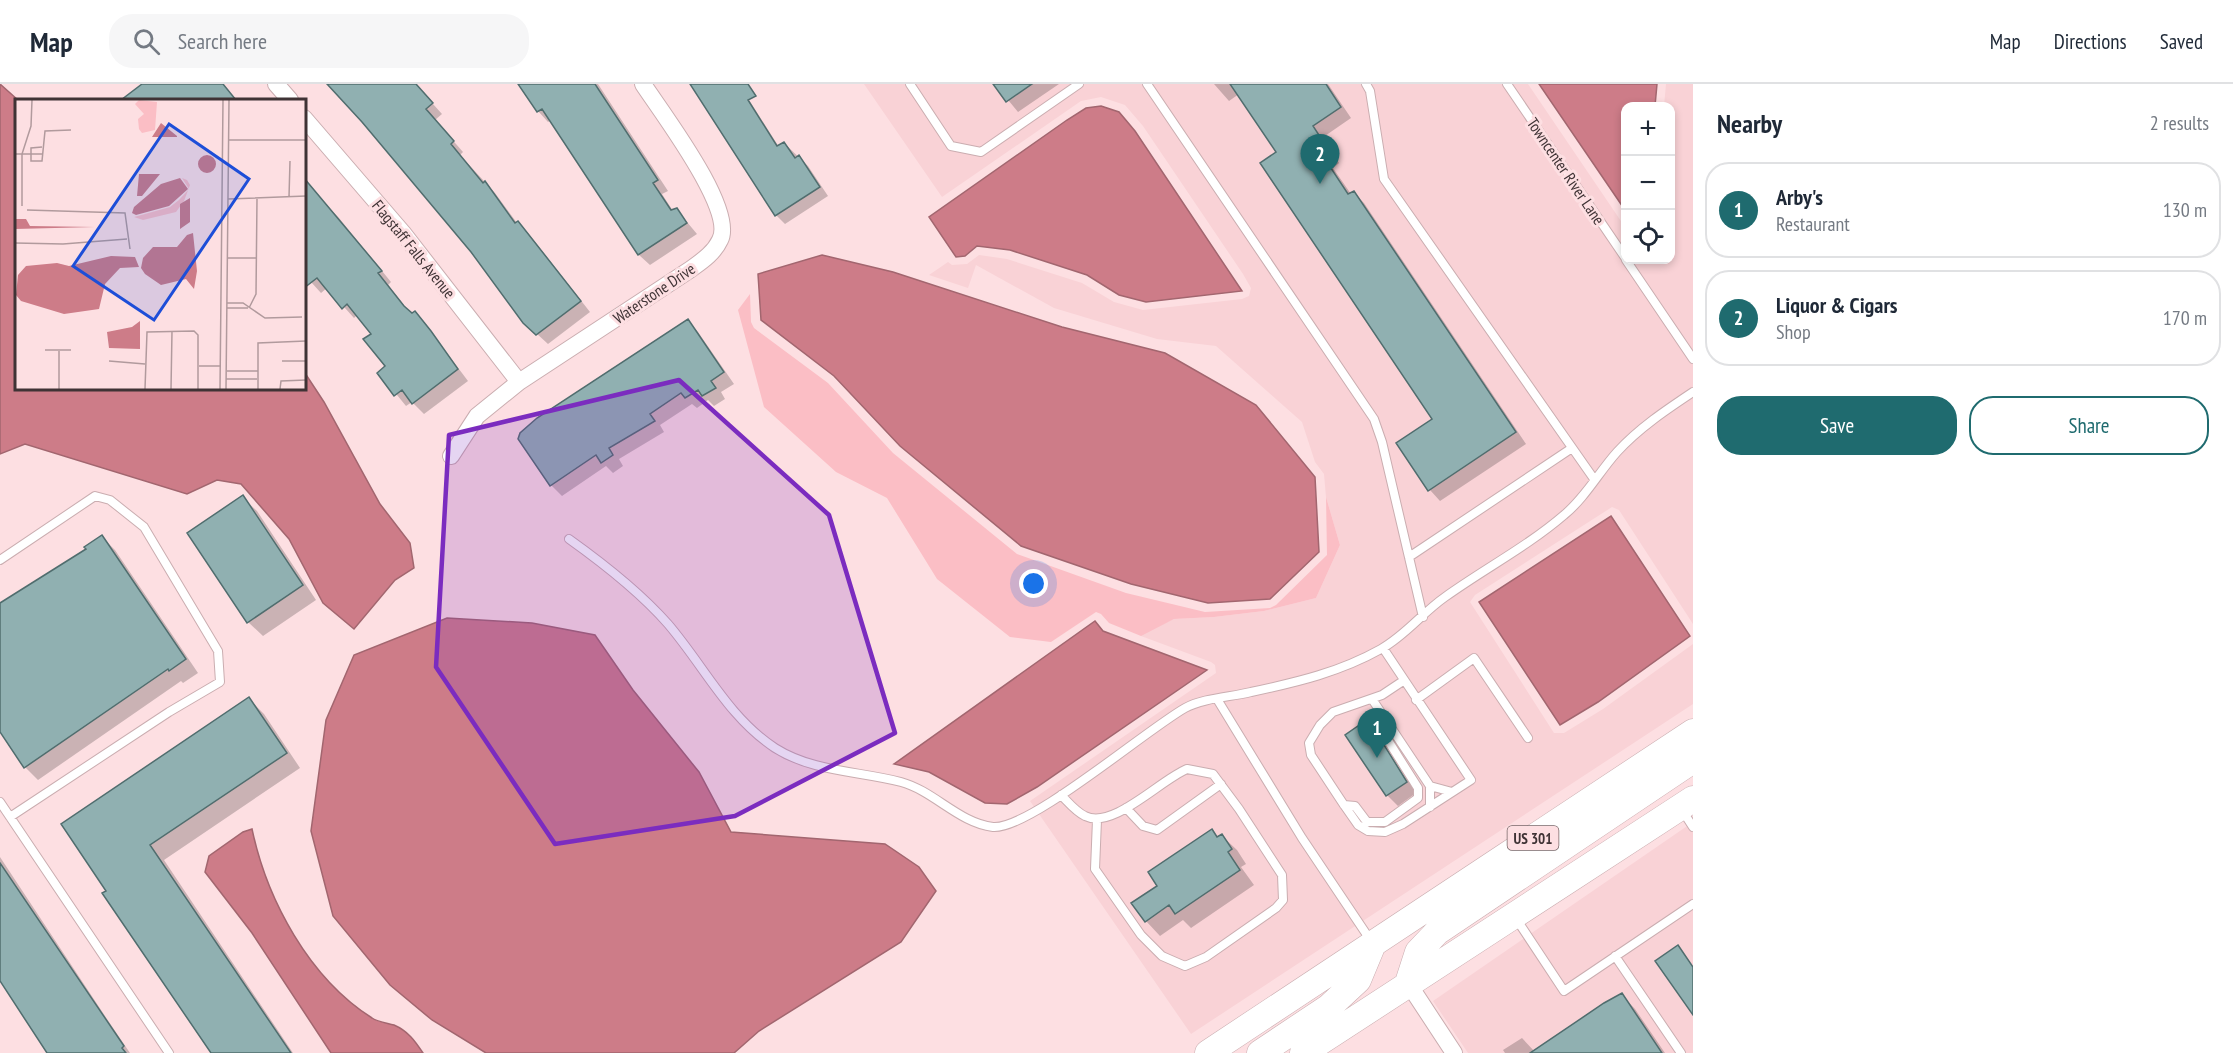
<!DOCTYPE html>
<html lang="en">
<head>
<meta charset="utf-8">
<style>
	body { margin:0; font-family:"PT Sans Narrow",sans-serif; background:#f6f6f7; color:#1f2937 }
	.controls { position:absolute; right:18px; top:18px; display:grid; overflow:hidden; border-radius:12px; box-shadow:0 3px 9px #0003 }
	.controls button { width:54px; height:54px; display:grid; place-items:center; padding:0; border:0; border-bottom:2px solid #e0e1e3; background:#fff; color:#1f2937; font:30px sans-serif }
	.you { position:absolute; left:1034px; top:500px; width:21px; height:21px; margin:-15px; border:4px solid #fff; border-radius:50%; background:#1a73e8; box-shadow:0 0 0 9px #1a73e833 }
	.badge { display:grid; place-items:center; width:39px; height:39px; border-radius:50%; background:#1f6b6f; color:#fff; font-size:20px; font-weight:700 }
	.pin { position:absolute; translate:-50% -50px; filter:drop-shadow(0 2px 3px #0008) }
	.pin::after { content:''; position:absolute; top:32px; width:21px; height:18px; background:inherit; clip-path:polygon(0 0,100% 0,50% 100%) }
	.list { margin:0; padding:0; list-style:none }
	h2 { display:flex; justify-content:space-between; align-items:center; height:78px; margin:0; padding:0 24px; font-size:26px }
	h2 small { font-size:20px; font-weight:400; color:#747a83 }
	.list li { display:grid; grid-template-columns:39px 1fr auto; gap:18px; align-items:center; box-sizing:border-box; height:96px; margin:0 12px 12px; padding:0 12px; border:2px solid #e0e1e3; border-radius:24px }
	.list b { display:block; font-size:22px; white-space:nowrap }
	.list p { margin:0; font-size:20px; white-space:nowrap; color:#747a83 }
	.list em { font-size:20px; font-style:normal; color:#747a83 }
	.actions { display:flex; gap:12px; padding:18px 24px }
	.actions a { flex:1; padding:14px 0; border:2px solid #1f6b6f; border-radius:24px; text-align:center; font-size:21px; color:#1f6b6f }
	.actions .main { background:#1f6b6f; color:#fff }
	.icon { flex:none; width:33px; height:33px; fill:none; stroke:currentColor; stroke-width:2; stroke-linecap:round; stroke-linejoin:round }
	.map { position:relative; flex:none; width:1693px; height:969px; overflow:hidden }
	header { display:flex; align-items:center; gap:36px; box-sizing:border-box; height:84px; padding:0 30px; background:#fff; border-bottom:2px solid #e0e1e3 }
	header strong { font-size:28px }
	nav { display:flex; gap:33px; margin-inline-start:auto; font-size:21px }
	.search { width:420px; height:54px; background:#f6f6f7; display:flex; align-items:center; gap:15px; box-sizing:border-box; padding:0 21px; border-radius:24px; color:#747a83; font-size:22px }
	main { display:flex }
	aside { flex:1; background:#fff }
	.map>svg:first-child { display:block }
</style>
</head>
<body>
<header>
<strong>Map</strong>
<div class="search"><svg class="icon" aria-label="search" viewBox="0 0 24 24"><circle cx="10" cy="10" r="6"/><path d="M15 15l6 6"/></svg>Search here</div>
<nav><a>Map</a><a>Directions</a><a>Saved</a></nav>
</header>
<main>
<div class="map">
<svg width="1693" height="969" viewBox="0 0 1693 969">
	<rect width="100%" height="100%" fill="#fddfe2"/>
	<path fill="#f9d2d6" d="M864,0H1528L1625,143L1626,176H1670V22H1664L1666,0H1693V540L1619,426L1612,423L1475,511L1470,518L1554,649H1564L1603,625L1693,560V620L1191,950L1030,717L1216,589L1215,581L1211,578L1141,552L1143,549L1174,535L1214,533L1264,527L1316,514L1340,461L1326,413L1324,390L1315,378L1302,338L1216,262L1157,255L1054,224L976,181L968,204L929,191L948,178L952,181L967,180L979,171L1007,175L1082,199L1114,218L1143,226L1242,215L1249,212L1251,204L1243,190L1143,42L1125,21L1101,13L1081,17L942,113Z
		M1693,738V969H1468L1433,917Z"/>
	<path fill="#fbbec5" d="M750,210L751,238L754,244L828,299L893,369L1017,470L1126,509L1205,528L1270,524L1276,521L1327,471L1326,413L1340,461L1316,514L1264,527L1214,533L1174,535L1141,552L1109,539L1101,530L1096,528L1051,558L1010,553L937,495L887,414L836,388L764,323L738,226Z"/>
	<path fill="#cd7c88" stroke="#a2666f" stroke-width="1.5" d="M0,0L18,16L16,304H304L305,289L324,318L380,420L410,459L414,484L395,496L354,545L323,519L289,455L241,400L217,396L187,410L25,360L0,370Z
		M1539,0H1657L1655,22H1626L1625,126Z
		M1101,22L1119,28L1135,47L1242,207L1146,218L1119,211L1087,191L1010,166L977,162L965,172L956,173L929,133L1067,36L1086,24Z
		M822,171L893,188L1062,243L1165,269L1256,321L1315,393L1319,468L1270,515L1208,519L1131,500L1021,462L900,362L834,292L761,236L758,190Z
		M1611,432L1690,552L1598,618L1560,641L1479,518Z
		M447,534L532,539L595,551L633,606L699,688L731,748L885,760L919,783L936,807L901,858L759,947L734,969H486L432,936L390,901L333,832L311,747L326,636L354,571Z
		M1095,537L1103,547L1207,586L1037,703L1007,720L985,719L929,688L894,680Z
		M252,745C267,816 309,894 372,934C378,938 387,939 394,941C408,947 415,957 423,969H331L252,849L205,788L209,772L243,748Z"/>
	<path fill="#0003" d="M143,0H218L230,16H135L131,11Z
		M329,0H415L442,30L435,36L463,68L460,71L495,109L517,139L528,149L590,228L548,260L524,238L472,167Z
		M530,0H598L668,107L662,110L673,127L677,126L697,150L650,181L639,171L551,36L548,38L538,27Z
		M690,0H739L779,63L784,59L808,82L828,112L785,140L776,131Z
		M995,0H1059L1018,28Z
		M1214,0H1328L1351,34L1322,54L1339,79L1333,84L1351,110L1353,108L1364,119L1526,360L1440,417L1430,406L1398,360L1434,335L1278,68L1239,10L1229,17Z
		M304,97L339,134L391,198L388,201L412,231L415,229L425,240L468,297L424,330L412,318L406,322L379,289L387,283L373,250L357,231L354,234L327,204L321,209L311,198Z
		M688,237L698,248L734,300L721,308L725,315L714,322L708,316L697,324L692,320L660,341L664,348L619,375L623,382L613,389L606,382L562,412L551,401L520,355Z
		M242,413L257,427L316,516L263,552L248,538Z
		M102,453L115,466L198,589L183,599L181,597L38,696L25,683L0,645V522L88,465Z
		M249,615L264,630L300,684L164,776L293,969H211L104,810Z
		M1368,637L1378,648L1416,709L1398,722L1387,711Z
		M1212,747L1219,754L1222,752L1237,766L1246,780L1241,783L1254,801L1191,844L1183,836L1160,852L1146,837L1159,802Z
		M0,773L107,935L130,969H50L0,895Z
		M1622,911L1635,925L1665,969H1505L1503,966L1522,954L1535,968Z"/>
	<path fill="#90b0b1" stroke="#506d6e" stroke-width="1.5" d="M142,0H223L236,16H121Z
		M327,0H416L433,19L426,25L454,57L451,60L483,99L485,97L515,139L518,137L581,217L536,251L523,239L471,168L362,38Z
		M518,0H595L658,96L653,99L671,126L677,124L687,139L638,171L542,25L537,28Z
		M690,0H748L756,12L748,16L777,62L784,58L795,74L799,71L820,103L775,132Z
		M993,0H1032L1006,18Z
		M1230,0H1326L1341,23L1313,42L1330,68L1323,72L1348,110L1354,107L1516,348L1428,407L1396,359L1432,335L1260,79L1276,68Z
		M304,94L382,187L378,189L404,222L412,229L415,227L431,247L458,285L412,320L402,306L394,312L377,289L385,282L363,255L371,250L347,220L342,225L317,194L304,204Z
		M688,235L724,288L711,297L716,304L702,312L698,306L685,314L681,309L650,330L655,337L609,364L613,371L601,379L596,371L550,402L518,355L520,349L537,334Z
		M243,411L303,501L247,539L187,449Z
		M102,451L186,575L169,587L168,585L24,684L0,648V519L86,465L84,463Z
		M249,613L287,669L150,761L291,969H211L102,809L106,807L61,740Z
		M1368,635L1407,698L1386,712L1345,651Z
		M1212,745L1217,753L1222,750L1232,765L1228,768L1240,786L1175,830L1169,821L1145,838L1131,819L1157,802L1148,788Z
		M0,779L124,962L122,964L126,969H47L0,897Z
		M1678,861L1693,883V931L1655,877Z
		M1622,909L1662,969H1530L1604,919Z"/>
	<g fill="none" stroke-linecap="round" stroke-linejoin="round">
		<defs>
			<path id="service" d="M910,0L951,62L981,68L1079,0
				M1147,0L1374,335L1382,358L1423,533
				M1366,0L1370,7L1384,95L1594,395
				M1507,0L1626,175
				M1626,176L1693,275
				M569,455C604,480 639,507 668,540C704,582 728,633 775,664C813,688 859,687 901,698C934,707 959,739 993,743C1029,746 1146,646 1185,624C1203,614 1231,613 1251,608C1298,598 1340,588 1381,565C1406,551 1422,529 1445,513C1484,485 1528,462 1564,431C1585,414 1599,388 1617,368C1639,344 1666,326 1693,308
				M1409,473L1572,364
				M0,476L95,412L110,416L144,443L218,567L220,598L169,628L10,733
				M1383,564L1471,696L1403,740L1385,748L1368,747L1358,741L1344,721L1311,671L1309,659L1320,641L1333,628L1382,611L1403,597
				M1217,615L1302,754L1371,857
				M1372,615L1430,702V723
				M1416,616L1474,574L1528,654
				M1430,702L1452,708
				M1061,711C1068,718 1076,728 1085,732C1113,746 1160,696 1187,685L1213,690L1239,725L1282,791L1283,816L1276,824L1206,873L1185,882L1162,872L1141,851L1095,785L1097,736
				M0,718L169,969
				M1344,721L1355,722L1367,738H1385L1418,714V704L1377,639L1379,627
				M1126,724L1143,742L1157,746L1221,700
				M1682,726L1693,743
				M1515,833L1564,907L1693,820
				M1615,872L1681,969"/>
			<path id="minor" d="M276,0L290,16
				M304,34L403,149L519,298
				M451,372L477,332L519,298L691,185C702,177 714,169 720,156C736,126 662,29 643,0
				M1408,899L1454,969"/>
			<path id="primary" d="M1408,899L1418,868L1437,848L1693,676
				M1208,969L1693,648
				M1260,969L1329,923L1358,896L1373,860
				M1303,969L1693,715"/>
		</defs>
		<use href="#service" stroke="#caadb0" stroke-width="10"/>
		<use href="#minor" stroke="#caadb0" stroke-width="18"/>
		<use href="#primary" stroke="#caadb0" stroke-width="27"/>
		<use href="#service" stroke="#fff" stroke-width="8"/>
		<use href="#minor" stroke="#fff" stroke-width="16"/>
		<use href="#primary" stroke="#fff" stroke-width="26"/>
	</g>
	<path fill="#7b2cbf" fill-opacity="0.2" stroke="#7b2cbf" stroke-width="4.5" stroke-linejoin="round" d="M679,296L829,431L895,649L735,732L555,760L436,583L449,351Z"/>
	<g text-anchor="middle" dominant-baseline="central" stroke-width="6" stroke-linejoin="round" paint-order="stroke">
		<rect fill="#fddfe2" stroke="#786769" stroke-width="1.5" x="1507.5" y="742" width="51" height="24" rx="4.5"/>
		<g font-size="15" font-weight="bold" fill="#3f3335">
			<text x="1533" y="754">US 301</text>
		</g>
		<g font-size="16" fill="#3f3335" stroke="#fddfe2">
			<text transform="translate(1566 87) rotate(56)">Towncenter River Lane</text>
			<text transform="translate(414 165) rotate(51)">Flagstaff Falls Avenue</text>
			<text transform="translate(654 209) rotate(-34)">Waterstone Drive</text>
		</g>
	</g>
	<g transform="translate(15 15)">
		<rect width="291" height="291" fill="#fddfe2"/>
		<path d="M124,1L142,3L140,31L127,34L124,30L123,20L129,15L120,5ZM167,79L172,81L175,86L169,102L161,113L128,121L119,118L155,108L164,101L174,90Z" fill="#fbbec5"/>
		<path d="M146,24L162,37V38H137ZM183 65a9 9 0 1 1 18 0a9 9 0 1 1-18 0ZM124,75H145L127,97H122ZM165,79L173,90L154,107L121,116L117,114L119,108L146,85ZM175,99V123L165,130V105ZM0,120H11L15,127L80,128L0,130ZM178,134L182,172L179,190L171,180L146,186L130,175L126,169L128,159L138,148H162L172,136ZM96,157L120,158L124,168L105,169L90,185L84,210L49,215L6,202L1,196L3,176L11,167L42,164L54,167ZM125,222V250L94,249L92,233L117,228Z" fill="#cd7c88"/>
		<path fill="none" stroke="#b19a9d" stroke-width="1.5" d="M214,41H291M27,48L16,49V62H27L30,32L56,31M0,55H27M274,98L275,62M213,100L291,97M7,107V55L16,27L17,1M12,111L110,114L115,150M0,144L48,145L112,140M213,159H241M212,204H228L250,219L287,218M212,209H233M234,209L241,195L242,100M30,251H56M44,252V290M94,262L130,265M267,262H291M184,267H205M212,272H243M211,280H242M130,290L132,233L179,232L183,236V290M156,290L157,232M205,290L208,1M211,290L214,1M243,290V244L291,242M265,290L266,282L291,281"/>
		<path fill="#1d4ed8" fill-opacity="0.15" stroke="#1d4ed8" stroke-width="3" d="M154,25L234,80L139,221L58,167Z"/>
		<rect width="291" height="291" fill="none" stroke="#3f3335" stroke-width="3"/>
	</g>
</svg>
<div class="controls">
<button>+</button>
<button>−</button>
<button><svg class="icon" aria-label="locate" viewBox="0 0 24 24"><circle cx="12" cy="12" r="6"/><path d="M12 2v4M12 18v4M2 12h4M18 12h4"/></svg></button>
</div>
<div class="you"></div>
<div class="pin badge" style="left:1377px;top:674px">1</div>
<div class="pin badge" style="left:1320px;top:100px">2</div>
</div>
<aside>
<h2>Nearby<small>2 results</small></h2>
<ul class="list">
<li><span class="badge">1</span><div><b>Arby's</b><p>Restaurant</p></div><em>130 m</em></li>
<li><span class="badge">2</span><div><b>Liquor &amp; Cigars</b><p>Shop</p></div><em>170 m</em></li>
</ul>
<div class="actions"><a class="main">Save</a><a>Share</a></div>
</aside>
</main>
</body>
</html>
